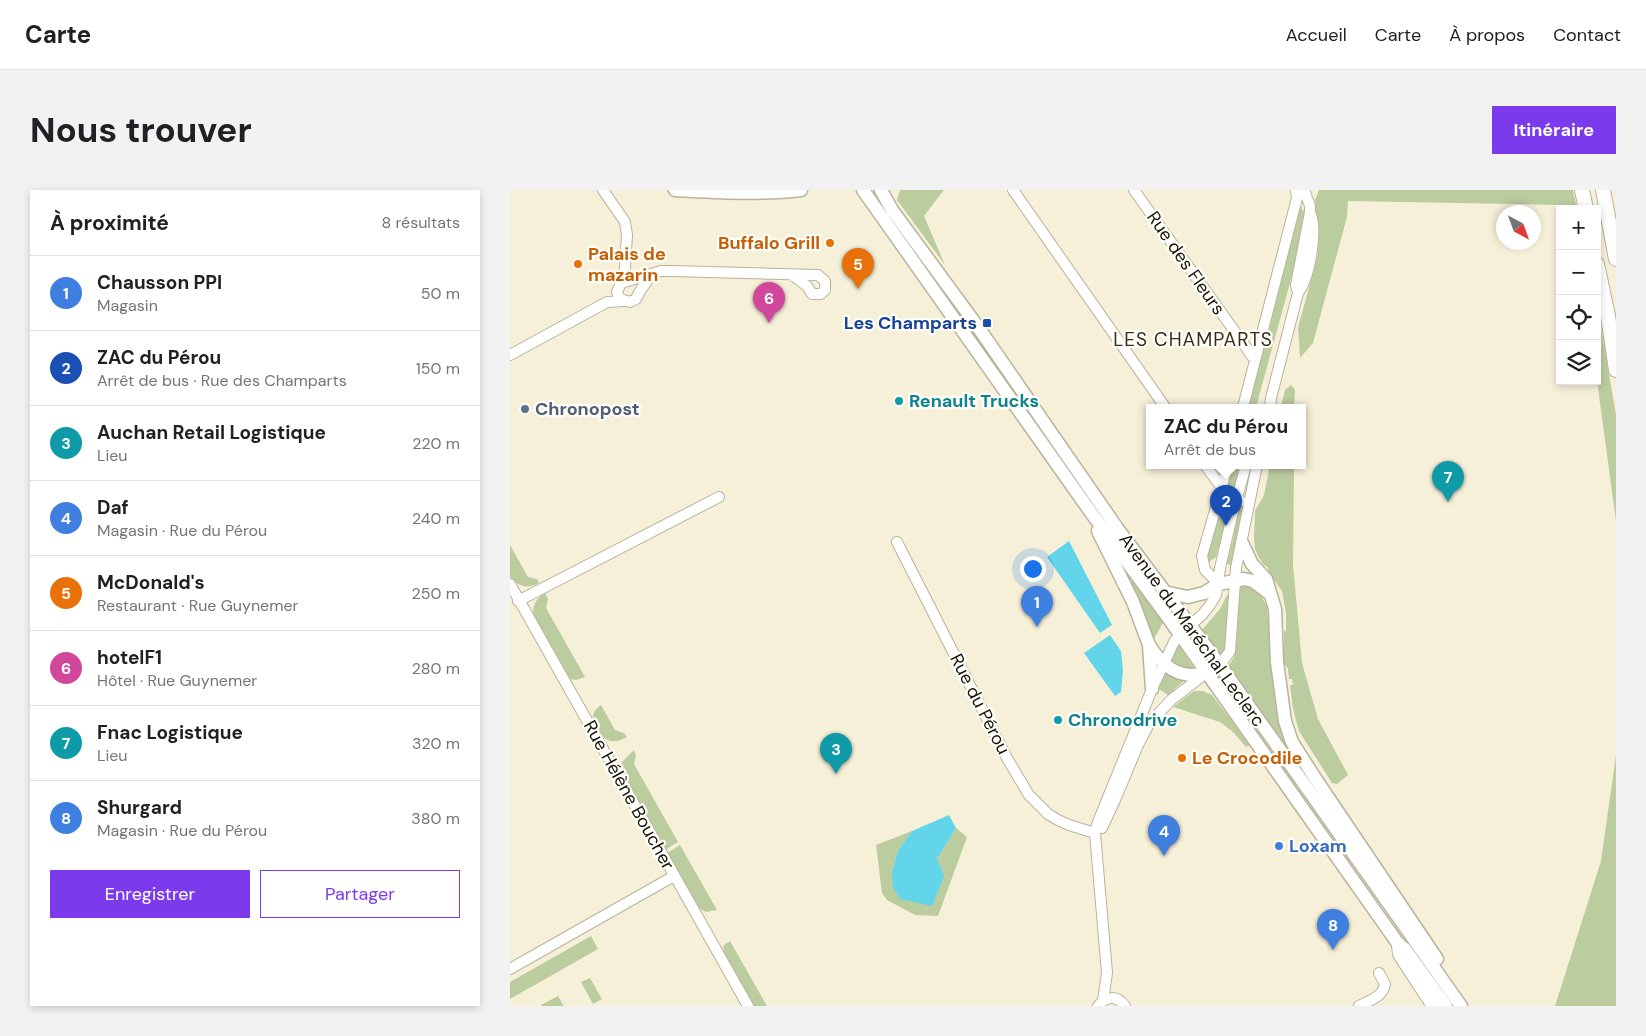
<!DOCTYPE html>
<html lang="fr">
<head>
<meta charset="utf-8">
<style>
	body { margin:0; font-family:"DM Sans",sans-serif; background:#f2f2f2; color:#202124 }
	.controls { position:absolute; right:15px; top:15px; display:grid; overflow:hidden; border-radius:0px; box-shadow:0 2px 8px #0003 }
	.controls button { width:45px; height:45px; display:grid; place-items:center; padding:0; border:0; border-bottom:1px solid #e0e0e0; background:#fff; color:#202124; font:25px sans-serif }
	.compass { position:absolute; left:986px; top:15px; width:45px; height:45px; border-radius:50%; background:#fff; box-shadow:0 2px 8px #0003; rotate:139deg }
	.you { position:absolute; left:522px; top:378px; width:18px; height:18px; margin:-12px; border:4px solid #fff; border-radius:50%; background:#1a73e8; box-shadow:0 0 0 8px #1a73e833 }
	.badge { display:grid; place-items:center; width:32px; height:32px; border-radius:50%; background:#7c3aed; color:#fff; font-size:16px; font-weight:700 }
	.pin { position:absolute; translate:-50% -41px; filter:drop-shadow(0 1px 2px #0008) }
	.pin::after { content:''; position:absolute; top:26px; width:18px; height:15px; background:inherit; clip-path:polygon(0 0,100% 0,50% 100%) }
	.popup { position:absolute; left:636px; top:214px; width:160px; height:65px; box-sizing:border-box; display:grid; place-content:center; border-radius:0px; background:#fff; filter:drop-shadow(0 1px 4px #0005); font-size:16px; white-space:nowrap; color:#757577 }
	.popup b { font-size:19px; color:#202124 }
	.popup::after { content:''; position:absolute; left:50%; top:100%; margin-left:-10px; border:10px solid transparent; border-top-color:#fff }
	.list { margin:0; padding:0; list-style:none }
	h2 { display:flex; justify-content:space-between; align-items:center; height:65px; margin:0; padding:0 20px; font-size:21px }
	h2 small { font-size:16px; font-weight:400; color:#757577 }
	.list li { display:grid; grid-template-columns:32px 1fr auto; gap:15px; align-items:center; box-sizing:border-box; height:75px; padding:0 20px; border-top:1px solid #e0e0e0 }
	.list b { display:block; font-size:19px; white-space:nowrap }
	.list p { margin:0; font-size:16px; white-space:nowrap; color:#757577 }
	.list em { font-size:16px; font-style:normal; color:#757577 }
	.actions { display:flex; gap:10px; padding:15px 20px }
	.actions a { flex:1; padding:11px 0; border:1px solid #7c3aed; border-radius:0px; text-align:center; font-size:18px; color:#7c3aed }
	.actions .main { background:#7c3aed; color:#fff }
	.icon { flex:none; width:28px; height:28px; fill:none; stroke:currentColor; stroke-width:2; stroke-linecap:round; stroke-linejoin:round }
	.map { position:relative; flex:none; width:1106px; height:816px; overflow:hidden; border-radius:0px }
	header { display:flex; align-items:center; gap:30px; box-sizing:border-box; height:70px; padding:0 25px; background:#fff; border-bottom:1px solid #e0e0e0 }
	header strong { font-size:24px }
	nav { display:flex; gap:28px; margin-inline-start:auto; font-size:18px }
	.intro { display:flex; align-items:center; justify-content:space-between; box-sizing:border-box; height:120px; padding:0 30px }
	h1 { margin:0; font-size:35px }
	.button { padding:12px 22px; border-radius:0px; background:#7c3aed; color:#fff; font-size:18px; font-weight:700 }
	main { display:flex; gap:30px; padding:0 30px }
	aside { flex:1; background:#fff; border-radius:0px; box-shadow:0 2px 8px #0003 }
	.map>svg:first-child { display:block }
</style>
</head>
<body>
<header>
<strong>Carte</strong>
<nav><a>Accueil</a><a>Carte</a><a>À propos</a><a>Contact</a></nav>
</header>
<div class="intro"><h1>Nous trouver</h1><a class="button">Itinéraire</a></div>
<main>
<aside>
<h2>À proximité<small>8 résultats</small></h2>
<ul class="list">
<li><span class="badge" style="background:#3f7fe0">1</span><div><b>Chausson PPI</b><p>Magasin</p></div><em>50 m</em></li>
<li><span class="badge" style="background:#1a4fb4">2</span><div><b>ZAC du Pérou</b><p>Arrêt de bus · Rue des Champarts</p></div><em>150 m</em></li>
<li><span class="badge" style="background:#0f9aa8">3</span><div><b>Auchan Retail Logistique</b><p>Lieu</p></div><em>220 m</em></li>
<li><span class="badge" style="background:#3f7fe0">4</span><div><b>Daf</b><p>Magasin · Rue du Pérou</p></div><em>240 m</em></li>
<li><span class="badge" style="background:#e8710a">5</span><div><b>McDonald's</b><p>Restaurant · Rue Guynemer</p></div><em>250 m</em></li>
<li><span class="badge" style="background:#d1479c">6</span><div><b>hotelF1</b><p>Hôtel · Rue Guynemer</p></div><em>280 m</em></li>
<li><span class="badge" style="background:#0f9aa8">7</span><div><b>Fnac Logistique</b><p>Lieu</p></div><em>320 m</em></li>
<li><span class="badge" style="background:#3f7fe0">8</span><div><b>Shurgard</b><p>Magasin · Rue du Pérou</p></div><em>380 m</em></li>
</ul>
<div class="actions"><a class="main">Enregistrer</a><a>Partager</a></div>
</aside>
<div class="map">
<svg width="1106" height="816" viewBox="0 0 1106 816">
	<rect width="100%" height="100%" fill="#f7f0d9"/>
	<path fill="#bbcd9f" d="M390,0H434L414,26L435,75L387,10Z
		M809,0H1063L1067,19H1052L1050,15L838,11L837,27L803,153L790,168L788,138L808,64L805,10Z
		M791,14L792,20L795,21L794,42L746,217H737Z
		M1087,114L1106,225V331L1087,191Z
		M781,195L785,200L784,217H771L775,200Z
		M722,275H731L724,300L719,296L717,293Z
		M760,275H784L783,375L792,473L808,529L838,585L827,594L822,593L789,541L783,519L780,495H783L782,489H779L778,479L774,473V440L776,442V423L772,401L759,383L758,378L753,374L749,368L745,359L744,349L745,321L754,305Z
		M717,306L721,310L706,367L696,374L695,369L713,308Z
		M730,314C738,331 726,358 721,375L717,374L724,345L723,330Z
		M0,355L18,387L27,389L29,393C17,399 9,397 0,387Z
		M623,391L654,431L644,449L620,395L621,392Z
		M730,396C744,395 752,405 757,417L765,513L768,530L774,547L783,563L779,565L718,477L724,467L726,457Z
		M35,403L38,409L36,418L75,487L66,490L61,489L54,482L23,425C23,415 26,408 35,403Z
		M717,405L719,406L716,452V459L712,468L691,441L710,419Z
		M668,455L670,457L685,480L684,482L660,472Z
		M655,482L676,489L658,505L649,499Z
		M684,501H693L702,505L740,555L736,557L723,542L710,532L663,517Z
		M91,515L105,540L114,543L117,547C111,550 104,553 98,550C94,549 91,545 89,542C82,532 79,523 91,515Z
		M124,560L126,565L124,574L168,652L155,660L111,582L112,572Z
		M1106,565V816H1045L1091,671Z
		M446,638L457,647L428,726L405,725L377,710L372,703L366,655L402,641L388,662L382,682L427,669Z
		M170,655L207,720L196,722L189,718L157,663Z
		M81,746L88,759L0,809V792Z
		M220,751L257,816H244L215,765L213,757L215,754Z
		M80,788L92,809L83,814L71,792Z
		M48,806L54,816H31V815Z"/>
	<path fill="#62d5eb" d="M559,351L602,435L590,443L537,367Z
		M600,445L611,461L613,480L611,502L605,506L574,463Z
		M439,625L446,638L427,669L434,686L422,716L390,709L383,698L382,682L388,661L402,641Z"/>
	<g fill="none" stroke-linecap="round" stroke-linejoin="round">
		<defs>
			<path id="minor" d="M93,0L115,32L117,45L114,91
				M503,0L655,217
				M624,0L745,170
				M142,84L130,101L126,109L120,112L110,109L107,102L111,93L151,81H162L308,85L315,91V100L311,104H302L297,96L282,85
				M788,103L786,95L800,22V16L794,0
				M0,165L97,112L113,111
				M733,217L787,8L786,0
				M760,217L761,208L788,103C800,87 808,40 800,22
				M695,275L712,298L731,311
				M387,352L498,570L519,605L538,624L548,630L559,635L585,643
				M0,394L238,816
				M709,394L695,380L692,366L718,275
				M8,411L209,307
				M592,638L605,610L628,555L639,534L661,510L696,483L710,475L720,461L726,378L747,275
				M0,779L164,686
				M593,810L597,783L585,643L588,632L642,499L664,452L669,445L692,425L700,415L706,405L710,378L722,326L736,275
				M588,816C596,806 607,805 615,816
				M849,816C860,810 873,807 875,794L869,783"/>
			<path id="major" d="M165,0C207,2 249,5 291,0
				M353,0L582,324L659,429L889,755L895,759L936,816
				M371,0L382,20L468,137L607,338L710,475L951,816
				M588,341L623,412L639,455C653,477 670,490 696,483
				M732,353L742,374L756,389L765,419L767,472L775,531L782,552L805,588L927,769
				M654,402L678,407L694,403L709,394L734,389L743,391L760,404
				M639,455L642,499"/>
			<path id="highway" d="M1072,0L1076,19
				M1093,0L1106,69
				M1087,74L1098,126L1106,180
				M889,755L890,764L924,816"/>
		</defs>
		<use href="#minor" stroke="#b9b29c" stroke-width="12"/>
		<use href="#major" stroke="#b9b29c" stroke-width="15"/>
		<use href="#highway" stroke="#b9b29c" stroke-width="16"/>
		<use href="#minor" stroke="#fff" stroke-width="10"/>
		<use href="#major" stroke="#fff" stroke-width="12"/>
		<use href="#highway" stroke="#fff" stroke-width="14"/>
	</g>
	<g fill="#e8710a" stroke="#fffef9" stroke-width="2">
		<circle cx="320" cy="53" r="5"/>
		<circle cx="68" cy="74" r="5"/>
		<circle cx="672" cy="568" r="5"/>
	</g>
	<rect fill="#1a4fb4" stroke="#fffef9" stroke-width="2" x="472" y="128" width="10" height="10" rx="2.5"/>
	<g fill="#0f9aa8" stroke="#fffef9" stroke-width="2">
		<circle cx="389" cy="211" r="5"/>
		<circle cx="548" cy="530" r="5"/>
	</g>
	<circle fill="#5c6f8a" stroke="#fffef9" stroke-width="2" cx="15" cy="219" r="5"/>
	<circle fill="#3f7fe0" stroke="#fffef9" stroke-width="2" cx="769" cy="656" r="5"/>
	<g text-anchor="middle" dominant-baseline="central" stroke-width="4.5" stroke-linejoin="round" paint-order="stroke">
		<g font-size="18" font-weight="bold" fill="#c56008" stroke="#fffef9" text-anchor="start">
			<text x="310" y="53" text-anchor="end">Buffalo Grill</text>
			<text x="78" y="64">Palais de<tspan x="78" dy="21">mazarin</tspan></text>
			<text x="682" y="568">Le Crocodile</text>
		</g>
		<g font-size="18" fill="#17140c" stroke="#fffef9">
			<text transform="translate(676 73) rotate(55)">Rue des Fleurs</text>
			<text transform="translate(682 440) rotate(54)">Avenue du Maréchal Leclerc</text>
			<text transform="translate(470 514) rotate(63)">Rue du Pérou</text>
			<text transform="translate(119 605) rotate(61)">Rue Hélène Boucher</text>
		</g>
		<g font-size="18" font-weight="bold" fill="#164399" stroke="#fffef9" text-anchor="end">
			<text x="467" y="133">Les Champarts</text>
		</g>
		<g font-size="18" font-weight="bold" fill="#0d838f" stroke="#fffef9" text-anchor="start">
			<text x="399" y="211">Renault Trucks</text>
			<text x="558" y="530">Chronodrive</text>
		</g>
		<g font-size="18" font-weight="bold" fill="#4e5e75" stroke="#fffef9" text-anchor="start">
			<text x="25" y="219">Chronopost</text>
		</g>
		<g font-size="18" font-weight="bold" fill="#366cbe" stroke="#fffef9" text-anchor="start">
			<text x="779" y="656">Loxam</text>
		</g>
		<g font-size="19" letter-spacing="1" fill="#332d1b" stroke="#fffef9">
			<text x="683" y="149">LES CHAMPARTS</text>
		</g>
	</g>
</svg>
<div class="controls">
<button>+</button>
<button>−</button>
<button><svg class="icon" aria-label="locate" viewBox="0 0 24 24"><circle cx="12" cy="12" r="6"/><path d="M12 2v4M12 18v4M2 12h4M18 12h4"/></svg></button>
<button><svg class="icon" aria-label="layers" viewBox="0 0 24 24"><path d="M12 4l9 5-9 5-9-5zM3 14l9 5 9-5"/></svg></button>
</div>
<svg class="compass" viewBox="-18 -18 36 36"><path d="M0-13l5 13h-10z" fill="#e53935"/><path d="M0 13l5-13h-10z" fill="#757577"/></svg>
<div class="you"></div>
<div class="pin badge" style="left:527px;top:437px;background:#3f7fe0">1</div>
<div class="pin badge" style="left:716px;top:336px;background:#1a4fb4">2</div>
<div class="popup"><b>ZAC du Pérou</b>Arrêt de bus</div>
<div class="pin badge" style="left:326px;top:584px;background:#0f9aa8">3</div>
<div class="pin badge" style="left:654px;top:666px;background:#3f7fe0">4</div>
<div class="pin badge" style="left:348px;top:99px;background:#e8710a">5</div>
<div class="pin badge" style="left:259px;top:133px;background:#d1479c">6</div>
<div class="pin badge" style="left:938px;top:312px;background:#0f9aa8">7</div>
<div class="pin badge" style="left:823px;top:760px;background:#3f7fe0">8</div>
</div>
</main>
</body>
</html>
